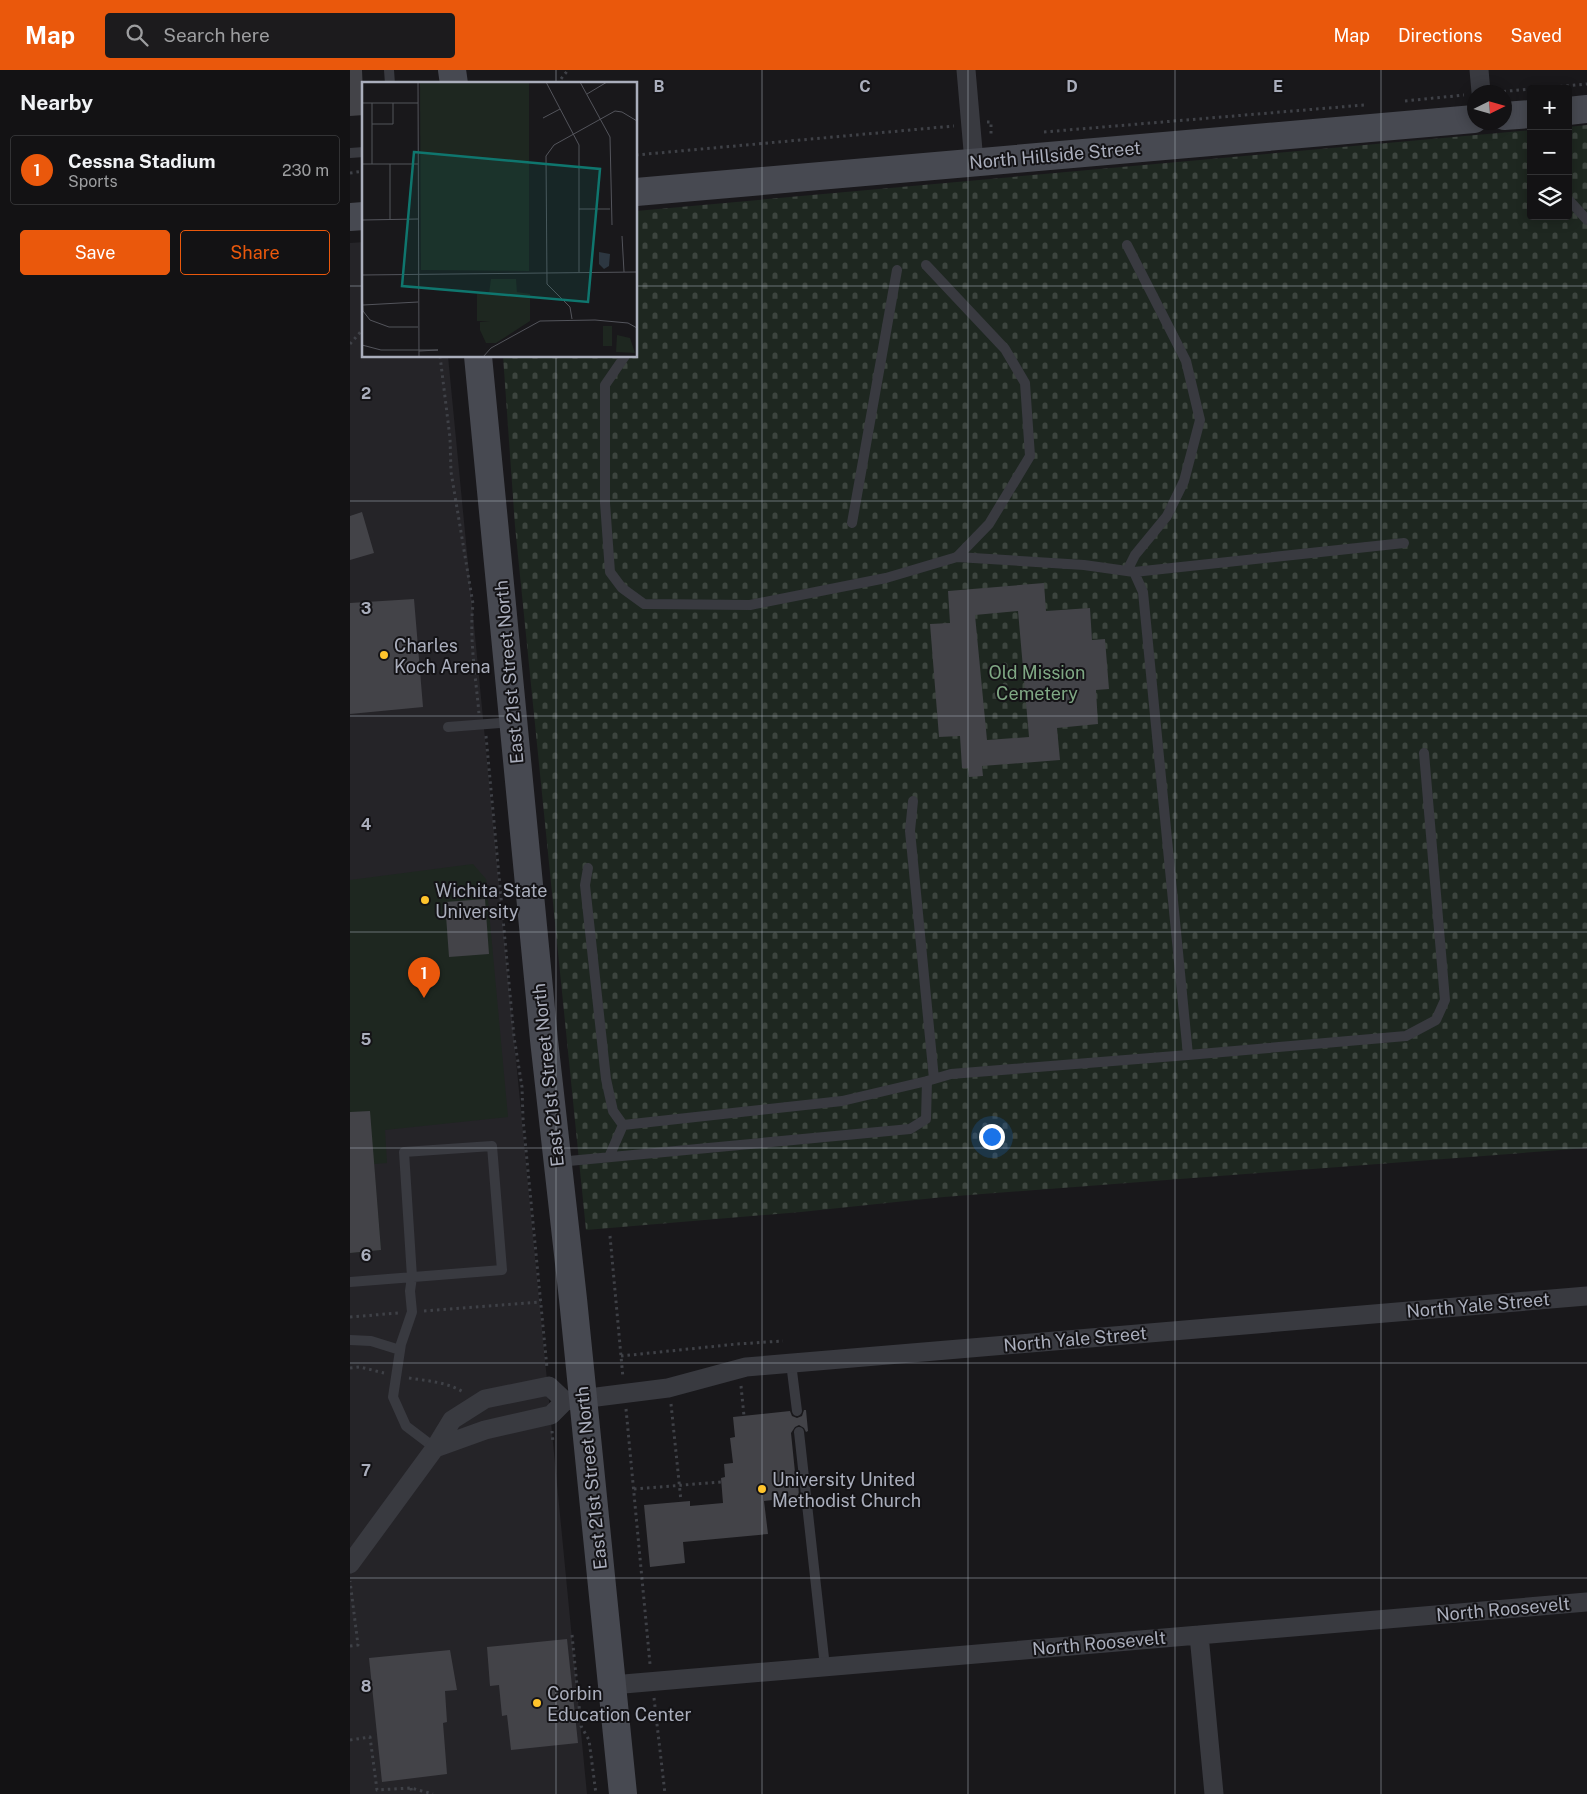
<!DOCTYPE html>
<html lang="en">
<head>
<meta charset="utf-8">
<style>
	body { margin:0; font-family:"Public Sans",sans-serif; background:#1c1b1d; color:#f1f3f6 }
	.controls { position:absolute; right:15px; top:15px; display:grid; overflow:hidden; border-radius:5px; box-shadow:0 2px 12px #0003 }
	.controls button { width:45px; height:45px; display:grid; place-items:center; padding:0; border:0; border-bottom:1px solid #323234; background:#131214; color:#f1f3f6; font:25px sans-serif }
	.compass { position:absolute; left:1117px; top:15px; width:45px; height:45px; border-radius:50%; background:#131214; box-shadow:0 2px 12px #0003; rotate:85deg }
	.you { position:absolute; left:641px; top:1066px; width:18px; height:18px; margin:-12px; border:4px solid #fff; border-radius:50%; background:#1a73e8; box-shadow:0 0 0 8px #1a73e833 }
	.badge { display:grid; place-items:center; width:32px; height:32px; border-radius:50%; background:#ea580c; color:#fff; font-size:16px; font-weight:700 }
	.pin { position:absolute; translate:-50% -41px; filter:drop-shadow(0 1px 2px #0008) }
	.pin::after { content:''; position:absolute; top:26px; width:18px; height:15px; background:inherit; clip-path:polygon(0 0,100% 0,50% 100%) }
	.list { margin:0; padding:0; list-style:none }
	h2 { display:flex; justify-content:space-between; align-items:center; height:65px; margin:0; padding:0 20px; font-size:21px }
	h2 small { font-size:16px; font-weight:400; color:#9d9ea0 }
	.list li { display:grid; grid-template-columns:32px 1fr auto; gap:15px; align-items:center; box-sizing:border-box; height:70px; margin:0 10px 10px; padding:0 10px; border:1px solid #323234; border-radius:5px }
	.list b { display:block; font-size:19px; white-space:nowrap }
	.list p { margin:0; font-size:16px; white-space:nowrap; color:#9d9ea0 }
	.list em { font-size:16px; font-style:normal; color:#9d9ea0 }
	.actions { display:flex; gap:10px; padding:15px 20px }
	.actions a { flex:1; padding:11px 0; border:1px solid #ea580c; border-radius:5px; text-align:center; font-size:18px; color:#ea580c }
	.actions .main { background:#ea580c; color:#fff }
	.icon { flex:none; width:28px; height:28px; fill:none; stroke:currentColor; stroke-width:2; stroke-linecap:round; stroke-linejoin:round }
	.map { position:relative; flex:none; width:1237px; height:1724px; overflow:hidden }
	header { display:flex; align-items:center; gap:30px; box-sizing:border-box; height:70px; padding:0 25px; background:#ea580c; color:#fff }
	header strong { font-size:24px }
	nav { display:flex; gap:28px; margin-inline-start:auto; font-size:18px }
	.search { width:350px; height:45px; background:#1c1b1d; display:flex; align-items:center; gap:12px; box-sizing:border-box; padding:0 18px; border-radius:5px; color:#9d9ea0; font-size:19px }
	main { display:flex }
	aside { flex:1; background:#131214 }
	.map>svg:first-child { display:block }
</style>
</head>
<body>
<header>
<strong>Map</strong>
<div class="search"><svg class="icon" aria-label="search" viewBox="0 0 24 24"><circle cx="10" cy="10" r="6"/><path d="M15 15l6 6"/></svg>Search here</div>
<nav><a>Map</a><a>Directions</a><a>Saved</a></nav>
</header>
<main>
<aside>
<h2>Nearby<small></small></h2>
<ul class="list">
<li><span class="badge">1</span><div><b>Cessna Stadium</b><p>Sports</p></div><em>230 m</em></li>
</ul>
<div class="actions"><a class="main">Save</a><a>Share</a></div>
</aside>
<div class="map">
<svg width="1237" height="1724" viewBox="0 0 1237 1724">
	<defs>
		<pattern id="cemetery-stones" width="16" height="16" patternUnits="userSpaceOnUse" patternTransform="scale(1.25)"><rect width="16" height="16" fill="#1e2720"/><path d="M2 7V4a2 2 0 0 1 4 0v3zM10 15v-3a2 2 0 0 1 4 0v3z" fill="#3c443e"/></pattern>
	</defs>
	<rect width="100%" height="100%" fill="#19181b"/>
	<path fill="#252428" d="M14,172V286H98L237,1724H0V173Z"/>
	<path fill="url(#cemetery-stones)" d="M1237,55V1078L594,1127L451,1142L236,1160L165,456L153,286H286V141L1181,60V146H1218V57Z"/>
	<path fill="#1e2720" d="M123,794L136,809L158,1047L35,1060L37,1093L24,1094L31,1180L0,1183V810Z"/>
	<path fill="#434348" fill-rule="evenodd" d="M0,0H12L14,45L0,46Z
		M12,442L24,483L0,490V446Z
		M694,513L696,541L740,538L742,570L755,569L759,619L746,620L748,654L707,658L710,690L632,696L633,706L619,707L618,698H612L610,666L589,667L580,554L600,553L598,521ZM668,541L679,667L637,670L625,545Z
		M64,529L73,637L0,644V533Z
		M135,829L139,884L99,887L95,832Z
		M20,1041L31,1180L0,1183V1042Z
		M454,1340H456L458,1361L456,1362L454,1358L449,1355L445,1357L441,1363L446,1412H448L449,1427L414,1431L418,1464L333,1472L335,1493L300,1497L294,1435L340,1431V1436L373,1433L371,1408L375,1407L374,1394L383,1393L380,1368L385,1367L383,1347L440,1341L442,1346L447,1348L452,1346Z
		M217,1569L228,1673L161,1680L157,1645L152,1646L149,1615L140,1616L137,1577Z
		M100,1580L107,1620L95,1621L97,1652L93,1653L97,1704L32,1712L19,1588Z"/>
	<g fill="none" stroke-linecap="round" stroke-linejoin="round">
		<path stroke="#3f4147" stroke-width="3" stroke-dasharray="2.5 4" stroke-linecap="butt" d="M207,14L218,0
			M1184,19L1237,14
			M1147,22L1181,19
			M1055,31L1114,25
			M637,52H641V67
			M694,62L1014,35
			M286,85L604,56
			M0,103L14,101
			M0,274L14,258
			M90,286L100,368L101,402L123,534C119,570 126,608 129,644
			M136,666L164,967L172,1017L173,1049L197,1298
			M260,1166L273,1308
			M74,1241L191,1232
			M0,1247L48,1243
			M271,1286L387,1274L433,1271
			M0,1298L10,1297L34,1303
			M59,1308C78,1311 97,1312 113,1322
			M391,1316L394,1346
			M321,1334L331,1431
			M276,1339L300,1594
			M202,1361L203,1373
			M284,1419L371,1412
			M222,1565L231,1656L239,1670L246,1724
			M0,1576L8,1575L0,1511
			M304,1628L315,1724
			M0,1670L20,1667L27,1720L61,1718L83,1724
			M61,1718L62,1724"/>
		<path stroke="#393a40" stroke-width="10" d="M39,0L40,14
			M0,83L14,82
			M1218,129L1237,150
			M576,195L655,279L675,313L680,386L639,454L607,487
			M275,286L255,315V433L260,502L272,518L294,534L400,535L536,508L607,487L734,495L784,502L793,522L838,985L1056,966L1086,950L1095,930L1074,683
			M502,453L547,200
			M777,501L785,485L817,446L834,411L850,350L836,291L777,175
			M784,502L1054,473
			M98,657L162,652
			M563,731L560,761L584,1009
			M238,798L235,815L256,1009L263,1041L273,1055
			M259,1087L273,1055L492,1031L577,1011L601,1004L838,985
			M208,1092L560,1059L576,1049L577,1011
			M0,1212C51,1208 101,1204 152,1200L142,1076L54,1082L62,1207L60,1221L62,1242L51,1274L43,1327L56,1356L85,1378
			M0,1270L21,1271L50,1280
			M441,1293L447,1341
			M449,1362L475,1597"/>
		<path stroke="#393a40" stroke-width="19" d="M616,0L624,92
			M1129,0L1131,22
			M85,1378L135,1360L201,1345L215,1331L318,1318L396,1297L1237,1226
			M0,1494L85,1378L102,1350L135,1329L199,1316L215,1331
			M849,1565L864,1724
			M262,1615L1237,1532"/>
		<path stroke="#474951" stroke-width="28" d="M102,0L104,14
			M1218,41L1237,39
			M1154,46L1181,44
			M286,122L1124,49
			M0,147L14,146
			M128,286L194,970L223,1229L273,1724"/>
	</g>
	<path fill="none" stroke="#aaaebc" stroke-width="1" stroke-opacity="0.55" d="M206,0V14M412,0V1724M618,0V1724M825,0V1724M1031,0V1724M0,216H14M286,216H1237M206,286V1724M0,431H1237M0,646H1237M0,862H1237M0,1078H1237M0,1293H1237M0,1508H1237"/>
	<g fill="#ffc42c" stroke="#141316" stroke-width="2">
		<circle cx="34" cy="585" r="5"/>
		<circle cx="75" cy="830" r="5"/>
		<circle cx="412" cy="1419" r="5"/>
		<circle cx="187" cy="1633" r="5"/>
	</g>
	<g text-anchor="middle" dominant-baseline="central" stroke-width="4" stroke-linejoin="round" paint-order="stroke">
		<g font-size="18" fill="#aaaebc" stroke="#141316">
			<text transform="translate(705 85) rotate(-5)">North Hillside Street</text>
			<text transform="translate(159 602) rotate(-95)">East 21st Street North</text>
			<text transform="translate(198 1005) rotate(-96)">East 21st Street North</text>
			<text transform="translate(1128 1235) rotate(-5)">North Yale Street</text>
			<text transform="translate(725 1269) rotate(-5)">North Yale Street</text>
			<text transform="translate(241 1408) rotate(-96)">East 21st Street North</text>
			<text transform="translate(1153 1539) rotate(-5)">North Roosevelt</text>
			<text transform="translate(749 1573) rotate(-5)">North Roosevelt</text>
		</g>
		<g font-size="18" fill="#aaaebc" stroke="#141316" text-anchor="start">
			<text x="44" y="575">Charles<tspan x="44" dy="21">Koch Arena</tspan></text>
			<text x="85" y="820">Wichita State<tspan x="85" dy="21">University</tspan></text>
			<text x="422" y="1409">University United<tspan x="422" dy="21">Methodist Church</tspan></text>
			<text x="197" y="1623">Corbin<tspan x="197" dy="21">Education Center</tspan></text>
		</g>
		<g font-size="18" fill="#7fa884" stroke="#141316">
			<text x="687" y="602">Old Mission<tspan x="687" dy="21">Cemetery</tspan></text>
		</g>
	</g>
	<g transform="translate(12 12)">
		<rect width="275" height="275" fill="#19181b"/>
		<path d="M58,0H167V189L59,188Z" fill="#1e2720"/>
		<path d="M129,197H154L155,210L168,212V239L134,261H124L118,248V240L128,239H115V212L127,211ZM241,244H250V264H241ZM255,253L268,256L273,271L254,270Z" fill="#1e2720"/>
		<path d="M237,170L248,172L247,184L242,187L237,182Z" fill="#2d3741"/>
		<path fill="none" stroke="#53545b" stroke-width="1" d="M56,0L57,275M184,0L217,63V190M218,0L248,55L250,143M225,12L245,0M0,21H56M181,36L198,27M10,42H31V21M0,82H56M10,82V21M28,82V137M217,127H248M0,138L56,137M260,154L262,190M0,156V82M0,193L275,190M0,207L1,229L8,238L27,245H56M1,223L56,220M210,237L208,225L185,202L184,74L192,63L253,29L260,30L275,39M0,263L19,268H76L57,269M121,275L129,266L178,239L233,238L266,241L275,246"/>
		<path fill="#0f766e" fill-opacity="0.15" stroke="#0f766e" stroke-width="2.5" d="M52,70L238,87L226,220L40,204Z"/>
		<rect width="275" height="275" fill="none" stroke="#aaaebc" stroke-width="2.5"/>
	</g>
	<g font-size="16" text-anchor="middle" font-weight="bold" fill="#aaaebc" stroke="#141316" stroke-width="4" stroke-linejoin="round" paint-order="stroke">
		<text x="309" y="22">B</text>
		<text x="515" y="22">C</text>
		<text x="722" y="22">D</text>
		<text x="928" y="22">E</text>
		<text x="16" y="329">2</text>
		<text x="16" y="544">3</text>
		<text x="16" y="760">4</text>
		<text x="16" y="975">5</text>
		<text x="16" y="1191">6</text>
		<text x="16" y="1406">7</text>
		<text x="16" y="1622">8</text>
	</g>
</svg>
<div class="controls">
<button>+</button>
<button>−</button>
<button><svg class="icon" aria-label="layers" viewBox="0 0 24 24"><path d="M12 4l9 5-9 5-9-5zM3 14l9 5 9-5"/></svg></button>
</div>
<svg class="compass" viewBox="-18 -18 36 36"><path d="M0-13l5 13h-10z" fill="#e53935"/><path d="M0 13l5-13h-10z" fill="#9d9ea0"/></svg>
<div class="you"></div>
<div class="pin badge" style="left:74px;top:928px">1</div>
</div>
</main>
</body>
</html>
